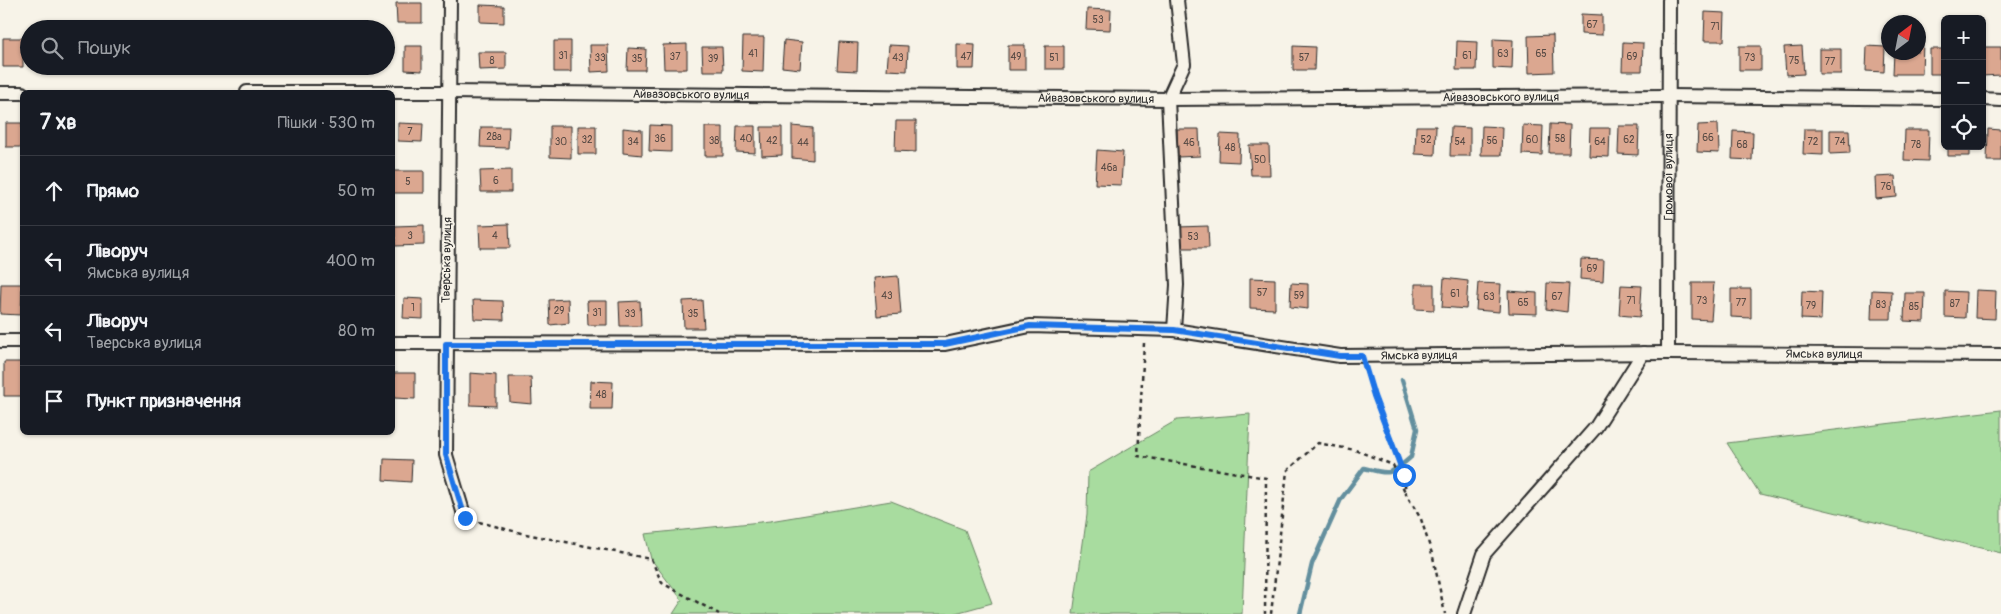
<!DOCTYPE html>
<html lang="uk">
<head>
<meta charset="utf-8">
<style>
	body { margin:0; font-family:Pangolin,sans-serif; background:#242831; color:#f1f3f6 }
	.controls { position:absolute; right:15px; top:15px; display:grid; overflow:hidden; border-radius:8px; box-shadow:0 1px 4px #0004 }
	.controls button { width:45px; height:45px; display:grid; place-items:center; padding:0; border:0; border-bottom:1px solid #363941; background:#171b24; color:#f1f3f6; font:25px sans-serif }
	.compass { position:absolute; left:1881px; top:15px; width:45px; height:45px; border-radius:50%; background:#171b24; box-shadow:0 1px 4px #0004; rotate:32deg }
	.stop { position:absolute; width:15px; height:15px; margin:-11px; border:4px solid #1a73e8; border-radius:50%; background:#fff }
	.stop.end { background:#1a73e8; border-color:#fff; box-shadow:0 1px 5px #0008 }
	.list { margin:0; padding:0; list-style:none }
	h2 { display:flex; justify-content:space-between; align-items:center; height:65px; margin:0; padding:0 20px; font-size:21px }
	h2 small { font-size:16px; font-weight:400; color:#9ea1a6 }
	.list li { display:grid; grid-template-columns:32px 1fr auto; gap:15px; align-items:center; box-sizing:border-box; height:70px; padding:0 20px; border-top:1px solid #363941 }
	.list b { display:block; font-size:19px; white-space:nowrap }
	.list p { margin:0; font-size:16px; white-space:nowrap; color:#9ea1a6 }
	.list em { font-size:16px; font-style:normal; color:#9ea1a6 }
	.icon { flex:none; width:28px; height:28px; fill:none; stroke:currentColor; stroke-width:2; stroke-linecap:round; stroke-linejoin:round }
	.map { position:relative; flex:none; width:2001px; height:614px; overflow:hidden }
	.search { position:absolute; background:#171b24; box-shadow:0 1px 4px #0004; left:20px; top:20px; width:375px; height:55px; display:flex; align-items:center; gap:12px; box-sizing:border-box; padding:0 18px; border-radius:28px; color:#9ea1a6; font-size:19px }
	.panel { position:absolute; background:#171b24; box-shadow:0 1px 4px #0004; left:20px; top:90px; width:375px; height:345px; border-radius:8px }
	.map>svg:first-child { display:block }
</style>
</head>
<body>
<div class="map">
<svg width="2001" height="614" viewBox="0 0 2001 614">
	<rect width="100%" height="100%" fill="#f7f3e8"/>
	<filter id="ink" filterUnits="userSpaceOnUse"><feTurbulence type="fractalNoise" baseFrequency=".02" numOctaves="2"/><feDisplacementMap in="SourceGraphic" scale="10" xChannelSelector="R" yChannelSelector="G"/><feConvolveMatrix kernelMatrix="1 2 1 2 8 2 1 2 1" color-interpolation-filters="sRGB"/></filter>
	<g filter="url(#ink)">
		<path fill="#a8dc9f" stroke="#6a8465" d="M2001,410V553L1760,494L1727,443Z
			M1250,414L1242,614H1073L1087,515L1088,472L1177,420Z
			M891,501L965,530L992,603L952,614H673L682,600L651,559L645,534L770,521Z"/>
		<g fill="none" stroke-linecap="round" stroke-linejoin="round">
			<path stroke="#638f9e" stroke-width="4.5" d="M1300,614L1312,564L1341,499L1364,468C1391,475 1390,475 1411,457L1417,429L1402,380"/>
		</g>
		<path fill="#dba790" stroke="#2b2b2b" d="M396,3H422V23H397Z
			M480,5L504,6V23L480,22Z
			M1087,9L1111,10L1110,30L1086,29Z
			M1705,12L1725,13L1724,41H1704Z
			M1581,14L1602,15V35L1581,34Z
			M1553,35L1554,72L1529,73L1528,36Z
			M743,37H764L763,72L742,71Z
			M3,38H23V67H3Z
			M1493,39L1513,40L1512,69L1493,68Z
			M784,40L802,42L800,69L782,67Z
			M554,41H571V72H554Z
			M1457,41L1477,42L1476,70H1456Z
			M839,42L858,43L857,71L837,70Z
			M1623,42L1643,43L1642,71H1622Z
			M1918,42H1923L1922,74H1893L1894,52H1918Z
			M687,44V69H664L663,45Z
			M957,44L975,45L974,69H957Z
			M590,45H608L609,71L591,72Z
			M889,45L908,46L907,71L887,70Z
			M1008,45H1025V70H1008Z
			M405,46H422V71L405,70Z
			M1045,46H1064V69H1045Z
			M1293,46L1315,47L1314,70H1293Z
			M1739,46H1761V70H1739Z
			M1802,46L1804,74L1786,75L1784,47Z
			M1867,46L1885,47L1884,72L1866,71Z
			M702,47H722L723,71H703Z
			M1982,47H2001V75L1982,76Z
			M628,48L646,49L645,70H627Z
			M1819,49H1841V74H1819Z
			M1930,49H1945V74H1930Z
			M478,52H506V69L479,70Z
			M41,66H63V68L41,69Z
			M118,66H139V70L118,69Z
			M191,66H212L211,69L191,68Z
			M228,66H249V69L228,68Z
			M264,66H286V68H264Z
			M334,66H358V69H334Z
			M896,121H916V152L895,151Z
			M6,123H22V147H6Z
			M398,123L423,124L422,142L398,141Z
			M1550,124L1570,125L1569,153H1549Z
			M1718,124L1719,153L1697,152L1698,125Z
			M650,125L671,126V152L649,151Z
			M1523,125L1543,126L1542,155L1522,154Z
			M550,126H571V158L550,157Z
			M578,126H596V154H578Z
			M737,126H755V153L736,152Z
			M792,126L813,128V160L792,158Z
			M1416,126H1436L1435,155L1415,154Z
			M1482,126L1502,127L1501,155H1481Z
			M1619,126H1639L1638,155L1618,154Z
			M481,127H509L508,148L480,147Z
			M705,127H723V156H705Z
			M761,127H782V155L762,156Z
			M1451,127L1470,128V156H1450Z
			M623,128L642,130V155L623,153Z
			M1590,128H1610L1609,157L1589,156Z
			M1177,129H1199L1200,156L1178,157Z
			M1804,129H1823V155L1803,154Z
			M1988,129L2001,130V161H1987Z
			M1830,130H1849L1850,153L1830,154Z
			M1905,130H1929L1928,161L1904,160Z
			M1733,131L1753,132L1752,160L1732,159Z
			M1220,134L1240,135L1239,162L1219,161Z
			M1249,145H1269L1270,175H1251Z
			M1948,146H1970V156H1948Z
			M1097,150L1123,152L1121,185L1095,184Z
			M511,170V192H481L480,171Z
			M393,171H424V193H393Z
			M1895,176L1897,197L1876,199L1875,177Z
			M509,224L510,248H480L479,225Z
			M424,225V245L395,246V226Z
			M1208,226L1209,248H1177L1178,227Z
			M1581,259L1604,260L1603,281L1580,279Z
			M898,276L901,314L877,316L874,278Z
			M1250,278L1275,279V309L1250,308Z
			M1444,278L1468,281L1466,309L1442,307Z
			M1291,283L1308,284V309L1290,307Z
			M1478,283L1501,284L1499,312L1476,310Z
			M1547,283L1569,284L1567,312L1546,309Z
			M1692,283H1714L1711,320L1692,319Z
			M1,284H22L21,315L0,314Z
			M1415,284H1434V310L1415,309Z
			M1621,285L1642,286L1640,317L1619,315Z
			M1731,289H1751V318L1731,317Z
			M1872,290L1892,291L1891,319H1871Z
			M1976,290L1996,291L1995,319L1975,318Z
			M1508,291L1537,293V314L1509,313Z
			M1802,291L1822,292L1821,320L1801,319Z
			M1945,291L1966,292L1965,318L1945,317Z
			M1905,293H1925L1924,322L1904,321Z
			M404,298L423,299V319L403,318Z
			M568,299L569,323L550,325L549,300Z
			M473,300L503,301L504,320L474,319Z
			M702,300L704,328H684L683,301Z
			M587,301H607V325H588Z
			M640,301L641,326H620L619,302Z
			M4,362H22V396H4Z
			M394,373H415V399L394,398Z
			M470,373L496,375V406L470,405Z
			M509,377H531L532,404L510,402Z
			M591,381L613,382L612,409H590Z
			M384,459L412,460L411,482L383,480Z"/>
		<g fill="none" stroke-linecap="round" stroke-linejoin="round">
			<defs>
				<g id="minor">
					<path d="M450,0L446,455L465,518"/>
					<path id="s1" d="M247,92H449L1168,99L1669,96L1945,99"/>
					<path d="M0,93H22"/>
					<path d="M1982,99L2001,100"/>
					<path d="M1174,330L1177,285L1168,99L1184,64L1177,0"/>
					<path d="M0,341H22"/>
					<path id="s2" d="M392,343L945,344L1030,326L1174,330L1340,356L1668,353L2001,355"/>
					<path id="s3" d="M1668,353L1669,0"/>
					<path d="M1464,614L1484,554L1596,427L1643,353"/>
				</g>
			</defs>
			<use href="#minor" stroke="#2b2b2b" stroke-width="16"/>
			<path stroke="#2b2b2b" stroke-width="2.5" stroke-dasharray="4 4" stroke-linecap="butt" d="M1144,343L1138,456L1266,478L1265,614
				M1366,370L1374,396L1404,475L1406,494L1421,519L1433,557L1445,614
				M479,522L521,533L651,559L662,583L719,614
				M1271,614L1287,471L1318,443L1355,450L1393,465L1406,494"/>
			<use href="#minor" stroke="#f7f3e8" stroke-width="12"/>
		</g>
	</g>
	<g fill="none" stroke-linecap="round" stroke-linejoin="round" filter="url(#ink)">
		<path stroke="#1a73e8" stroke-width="6" d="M465,518L446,455V344H945L1030,326L1174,330L1340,356H1362L1374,396L1404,475"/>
	</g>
	<g text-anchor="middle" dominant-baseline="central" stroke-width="4" stroke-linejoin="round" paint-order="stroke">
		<g font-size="10" fill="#574a44">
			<text x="1098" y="20">53</text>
			<text x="1592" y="25">67</text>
			<text x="1715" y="27">71</text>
			<text x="753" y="54">41</text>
			<text x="1503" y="54">63</text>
			<text x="1541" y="54">65</text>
			<text x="563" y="56">31</text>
			<text x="1467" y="56">61</text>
			<text x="675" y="57">37</text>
			<text x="966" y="57">47</text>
			<text x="1016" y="57">49</text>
			<text x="1632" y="57">69</text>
			<text x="600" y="58">33</text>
			<text x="898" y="58">43</text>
			<text x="1054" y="58">51</text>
			<text x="1304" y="58">57</text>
			<text x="1750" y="58">73</text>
			<text x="637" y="59">35</text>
			<text x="713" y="59">39</text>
			<text x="492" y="61">8</text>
			<text x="1794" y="61">75</text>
			<text x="1830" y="62">77</text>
			<text x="410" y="132">7</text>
			<text x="494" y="137">28а</text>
			<text x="1708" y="138">66</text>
			<text x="660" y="139">36</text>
			<text x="746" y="139">40</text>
			<text x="1560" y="139">58</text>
			<text x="587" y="140">32</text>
			<text x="1426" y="140">52</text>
			<text x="1532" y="140">60</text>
			<text x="1629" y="140">62</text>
			<text x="714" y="141">38</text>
			<text x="772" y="141">42</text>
			<text x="1492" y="141">56</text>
			<text x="561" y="142">30</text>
			<text x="633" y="142">34</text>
			<text x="1460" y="142">54</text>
			<text x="1600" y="142">64</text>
			<text x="1813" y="142">72</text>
			<text x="1840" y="142">74</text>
			<text x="803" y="143">44</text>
			<text x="1189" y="143">46</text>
			<text x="1742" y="145">68</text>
			<text x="1916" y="145">78</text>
			<text x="1230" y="148">48</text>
			<text x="1260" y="160">50</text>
			<text x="1109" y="168">46а</text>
			<text x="496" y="181">6</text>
			<text x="408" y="182">5</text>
			<text x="1886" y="187">76</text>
			<text x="410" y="236">3</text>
			<text x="495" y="236">4</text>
			<text x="1193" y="237">53</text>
			<text x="1592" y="269">69</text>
			<text x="1262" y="293">57</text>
			<text x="1455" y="294">61</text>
			<text x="887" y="296">43</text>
			<text x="1299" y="296">59</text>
			<text x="1489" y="297">63</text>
			<text x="1557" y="297">67</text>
			<text x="1631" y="301">71</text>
			<text x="1702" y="301">73</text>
			<text x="1523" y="303">65</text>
			<text x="1741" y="303">77</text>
			<text x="1955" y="304">87</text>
			<text x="1881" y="305">83</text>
			<text x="1811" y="306">79</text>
			<text x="1914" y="307">85</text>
			<text x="413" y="308">1</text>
			<text x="559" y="311">29</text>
			<text x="597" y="313">31</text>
			<text x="630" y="314">33</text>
			<text x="693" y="314">35</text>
			<text x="601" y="395">48</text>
		</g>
		<g font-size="12" fill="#2b2b2b" stroke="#f7f3e8">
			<text stroke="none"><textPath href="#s1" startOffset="444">Айвазовського вулиця</textPath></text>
			<text stroke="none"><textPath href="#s1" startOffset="1254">Айвазовського вулиця</textPath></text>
			<text stroke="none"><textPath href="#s1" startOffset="849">Айвазовського вулиця</textPath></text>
			<text stroke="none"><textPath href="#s3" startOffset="176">Громової вулиця</textPath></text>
			<text transform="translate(447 260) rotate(-89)">Тверська вулиця</text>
			<text stroke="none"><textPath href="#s2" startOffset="1436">Ямська вулиця</textPath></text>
			<text stroke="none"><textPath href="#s2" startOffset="1031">Ямська вулиця</textPath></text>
		</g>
	</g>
</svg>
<div class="controls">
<button>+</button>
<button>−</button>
<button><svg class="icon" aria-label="locate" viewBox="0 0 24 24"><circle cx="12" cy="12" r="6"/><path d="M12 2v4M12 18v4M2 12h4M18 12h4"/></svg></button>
</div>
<svg class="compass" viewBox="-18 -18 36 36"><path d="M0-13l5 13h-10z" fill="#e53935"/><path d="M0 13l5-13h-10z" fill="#9ea1a6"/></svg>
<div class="stop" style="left:1404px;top:475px"></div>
<div class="stop end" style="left:465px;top:518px"></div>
<div class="search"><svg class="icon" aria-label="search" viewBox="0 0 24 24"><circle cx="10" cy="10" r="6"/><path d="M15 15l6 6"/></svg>Пошук</div>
<section class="panel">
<h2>7 хв<small>Пішки · 530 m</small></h2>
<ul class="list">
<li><svg class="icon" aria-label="ahead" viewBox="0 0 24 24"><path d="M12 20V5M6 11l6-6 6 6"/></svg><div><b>Прямо</b></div><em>50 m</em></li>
<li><svg class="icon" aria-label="left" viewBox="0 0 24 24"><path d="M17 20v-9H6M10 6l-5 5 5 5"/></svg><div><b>Ліворуч</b><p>Ямська вулиця</p></div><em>400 m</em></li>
<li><svg class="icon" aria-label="left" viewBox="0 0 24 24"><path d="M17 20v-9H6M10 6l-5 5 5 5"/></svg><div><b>Ліворуч</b><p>Тверська вулиця</p></div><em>80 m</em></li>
<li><svg class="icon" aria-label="arrive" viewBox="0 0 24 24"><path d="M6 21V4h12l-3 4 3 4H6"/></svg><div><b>Пункт призначення</b></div></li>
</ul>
</section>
</div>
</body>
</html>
